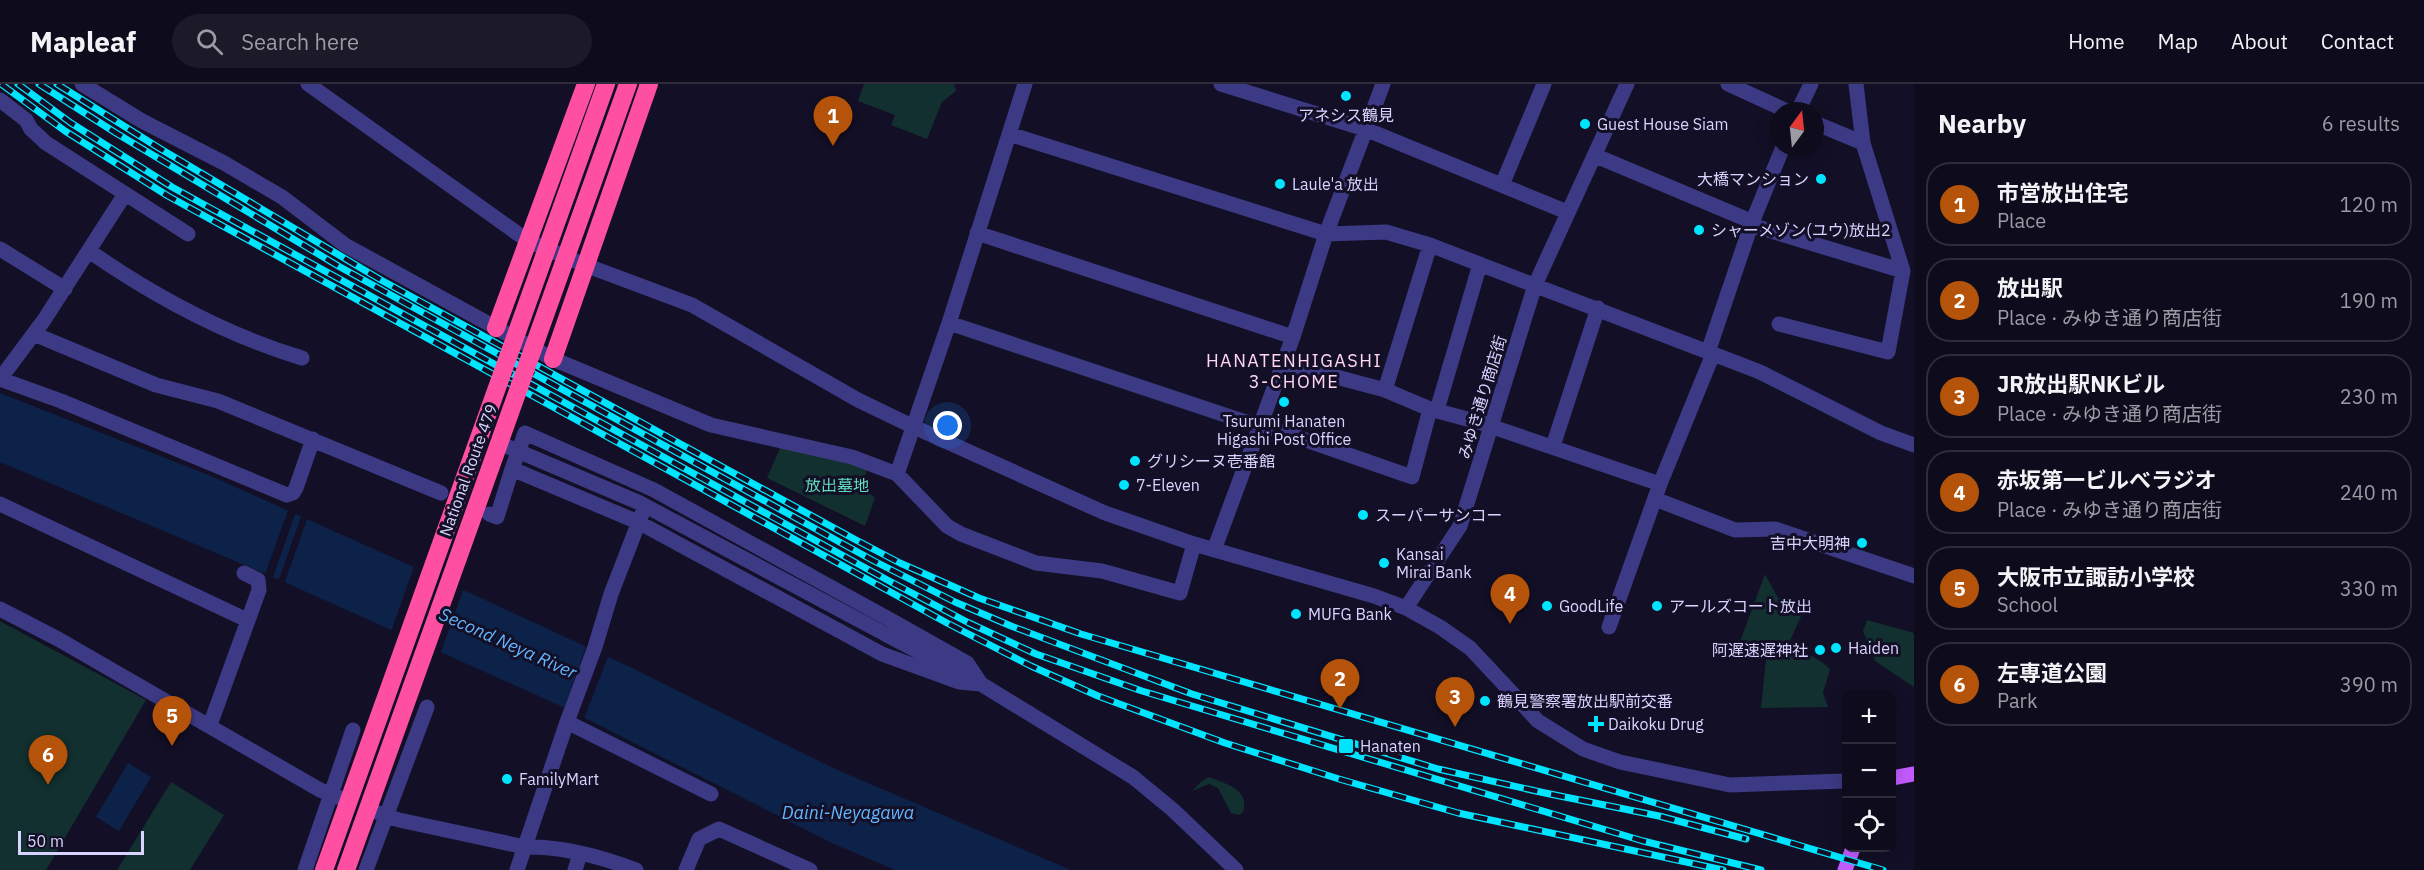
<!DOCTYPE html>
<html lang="en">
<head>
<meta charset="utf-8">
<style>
	body { margin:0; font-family:"IBM Plex Sans","Noto Sans JP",sans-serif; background:#1c1929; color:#f1f3f6 }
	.controls { position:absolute; right:18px; bottom:18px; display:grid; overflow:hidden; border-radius:12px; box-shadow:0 3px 15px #0003 }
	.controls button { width:54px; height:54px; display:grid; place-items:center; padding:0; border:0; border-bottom:2px solid #2e2b3b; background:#0e0b1c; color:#f1f3f6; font:30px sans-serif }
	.compass { position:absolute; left:1770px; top:18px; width:54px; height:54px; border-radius:50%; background:#0e0b1c; box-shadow:0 3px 15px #0003; rotate:15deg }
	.scale { position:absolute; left:18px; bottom:15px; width:126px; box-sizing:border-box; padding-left:6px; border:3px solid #d9d4ff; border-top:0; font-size:16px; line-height:21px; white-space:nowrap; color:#d9d4ff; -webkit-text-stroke:4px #130f26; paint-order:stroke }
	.you { position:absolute; left:948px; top:342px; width:21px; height:21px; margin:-15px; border:4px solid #fff; border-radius:50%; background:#1a73e8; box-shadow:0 0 0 9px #1a73e833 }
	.badge { display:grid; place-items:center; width:39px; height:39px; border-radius:50%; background:#b45309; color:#fff; font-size:20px; font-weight:700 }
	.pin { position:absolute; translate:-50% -50px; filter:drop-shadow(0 2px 3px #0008) }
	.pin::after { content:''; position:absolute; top:32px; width:21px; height:18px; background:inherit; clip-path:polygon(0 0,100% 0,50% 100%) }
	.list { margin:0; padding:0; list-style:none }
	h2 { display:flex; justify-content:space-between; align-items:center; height:78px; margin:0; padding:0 24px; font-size:26px }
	h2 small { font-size:20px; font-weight:400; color:#9b9ba3 }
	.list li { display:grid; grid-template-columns:39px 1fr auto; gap:18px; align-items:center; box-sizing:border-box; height:84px; margin:0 12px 12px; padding:0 12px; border:2px solid #2e2b3b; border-radius:24px }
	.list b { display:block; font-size:22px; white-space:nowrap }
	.list p { margin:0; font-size:20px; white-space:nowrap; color:#9b9ba3 }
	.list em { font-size:20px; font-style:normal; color:#9b9ba3 }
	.icon { flex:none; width:33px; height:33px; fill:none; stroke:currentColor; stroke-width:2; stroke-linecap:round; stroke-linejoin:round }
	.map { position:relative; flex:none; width:1914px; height:786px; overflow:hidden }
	header { display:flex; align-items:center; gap:36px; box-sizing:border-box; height:84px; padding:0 30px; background:#0e0b1c; border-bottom:2px solid #2e2b3b }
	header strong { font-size:28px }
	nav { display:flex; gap:33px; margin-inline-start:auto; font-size:21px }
	.search { width:420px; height:54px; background:#1c1929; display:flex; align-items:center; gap:15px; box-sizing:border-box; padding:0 21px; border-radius:33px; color:#9b9ba3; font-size:22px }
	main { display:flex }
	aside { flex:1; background:#0e0b1c }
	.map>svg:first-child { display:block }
</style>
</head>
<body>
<header>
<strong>Mapleaf</strong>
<div class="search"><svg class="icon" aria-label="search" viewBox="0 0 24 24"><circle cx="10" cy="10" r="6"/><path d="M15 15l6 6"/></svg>Search here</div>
<nav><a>Home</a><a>Map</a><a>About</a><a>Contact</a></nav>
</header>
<main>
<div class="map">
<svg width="1914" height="786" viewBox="0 0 1914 786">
	<rect width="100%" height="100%" fill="#130f26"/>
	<path fill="#12302f" d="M864,0H954L956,7L942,18L927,55L891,41L895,31L858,17Z
		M781,362L867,384L863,404L875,414L865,442L767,394Z
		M1765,490L1778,514L1802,530L1789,559L1822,578L1830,585L1823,609L1828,623L1761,624L1766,575L1737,566Z
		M1867,536L1914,549V603L1875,577L1863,547Z
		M0,537L146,616L46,786H0Z
		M1209,693C1226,700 1250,705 1243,728L1239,731L1231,729L1218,704L1209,700L1192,707L1202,697Z
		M171,698L224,731L190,786H117Z"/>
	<path fill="#0c2248" d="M0,309L211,392L416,484L630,583L833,684L1071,786H895L832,759L563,623L273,493L0,378Z
		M128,679L151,693L119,747L96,733Z"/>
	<path fill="#130f26" d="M289,424L296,427L272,496L264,493Z
		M302,430L308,433L284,500L278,498Z
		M415,480L464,503L440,571L391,548Z
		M587,560L609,570L583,637L563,627Z"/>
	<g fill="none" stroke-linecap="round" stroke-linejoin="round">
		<path stroke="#3d3a85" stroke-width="15" d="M82,0L142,37L224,79L282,113L345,161L553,275L711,341L852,373L897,390L949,239L1025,0
			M308,0L528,157L585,181L692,221L858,316L914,343L1105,429L1194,460L1374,512L1406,524L1440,543L1470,564L1538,637L1583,665L1620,678L1730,701L1846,697
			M1221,0L1365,45L1567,128
			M1728,0L1787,27
			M0,16L26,36L31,45L46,59L188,150
			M1798,27L1811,0
			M1815,39L1863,59
			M1009,50L1326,150L1386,148L1430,161L1760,288L1881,349L1914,361
			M1596,72L1753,138
			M1502,101L1544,0
			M1751,141L1903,187
			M977,149L1293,253
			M0,165L65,205
			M89,167C154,212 226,251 302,274
			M949,239L1246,338L1260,340L1412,393L1430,325
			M1779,240L1888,268L1903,187L1863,59L1856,0
			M34,250L156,301L218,317L441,409
			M1708,268L1751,141L1783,63
			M1284,279L1385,306L1430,325L1493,342
			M0,295L61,317L287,411L293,409L296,404L313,355
			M0,295L44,236L125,110
			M1385,306L1430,161
			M1437,326L1480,180
			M1493,343L1660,400
			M525,349L654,406L896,539L967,579L981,600L959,598L882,570L638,438L512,385Z
			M1553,362L1598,224
			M897,390L947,442L961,450L1036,479L1102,487L1180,509L1194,460
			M1655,415L1735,446L1775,445L1914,492
			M0,420L247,536
			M489,430L497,433L512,385
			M1214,466L1293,253L1326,150L1383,0
			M1406,524L1460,442L1535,201L1627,0
			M0,525L58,555L320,706L338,713
			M1609,543L1660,400L1713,270
			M887,551L981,600L1133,693L1173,726L1236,786
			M567,638L711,710
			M210,641L259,506L258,496L244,489
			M379,729L399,736L525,763C562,762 602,773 636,786
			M305,786L353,646
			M366,786L427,623
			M517,786L567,638L595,563L611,510L642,430
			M575,786L580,770
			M686,786L699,755L719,745L810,786"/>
		<path stroke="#c25bff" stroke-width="15" d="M1892,694L1914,690
			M1845,786L1853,764"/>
		<path stroke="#ff4fa3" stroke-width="18" d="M496,244L586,0
			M553,275L649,0"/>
		<defs>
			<path id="rail" d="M1,0L65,47L168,112L947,539L1031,582L1098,612L1225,659L1339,695L1458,729L1723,786
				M18,0L71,39L172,103L891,498L969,539L1036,570L1142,607L1643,757L1761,786
				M39,0L116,49L340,183L874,477L955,518L1011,542L1192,610L1438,685L1545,709L1659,732L1746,755
				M57,0L159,64L381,196L856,456L900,479L979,514L1081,550L1883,786"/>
		</defs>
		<use href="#rail" stroke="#00e5ff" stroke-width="7"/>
		<use href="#rail" stroke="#130f26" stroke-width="4.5" stroke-dasharray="14" stroke-linecap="butt"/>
		<path stroke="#3d3a85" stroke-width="15" d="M499,359L640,419L887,551"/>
		<path stroke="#ff4fa3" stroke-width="18" d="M324,786L606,0
			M346,786L628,0"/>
	</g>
	<g fill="#00e5ff" stroke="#130f26" stroke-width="2">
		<circle cx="1346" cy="12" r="6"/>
		<circle cx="1585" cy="40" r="6"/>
		<circle cx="1821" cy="95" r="6"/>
		<circle cx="1280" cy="100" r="6"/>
		<circle cx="1699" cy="146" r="6"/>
		<circle cx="1284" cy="318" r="6"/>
		<circle cx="1135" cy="377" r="6"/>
		<circle cx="1124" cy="401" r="6"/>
		<circle cx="1363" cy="431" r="6"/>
		<circle cx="1862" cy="459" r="6"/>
		<circle cx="1384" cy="479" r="6"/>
		<circle cx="1547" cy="522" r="6"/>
		<circle cx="1657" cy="522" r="6"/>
		<circle cx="1296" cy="530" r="6"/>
		<circle cx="1836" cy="564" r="6"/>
		<circle cx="1820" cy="566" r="6"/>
		<circle cx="1485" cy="617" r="6"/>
		<path d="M1593 631h6v6h6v6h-6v6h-6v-6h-6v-6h6z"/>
		<rect x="1338" y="654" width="16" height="16" rx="3"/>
		<circle cx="507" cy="695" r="6"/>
	</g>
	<g text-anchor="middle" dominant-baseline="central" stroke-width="6" stroke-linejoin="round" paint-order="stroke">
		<g font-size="16" fill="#d9d4ff" stroke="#130f26" text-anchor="start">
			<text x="1346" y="31" text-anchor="middle">アネシス鶴見</text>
			<text x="1597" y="40">Guest House Siam</text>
			<text x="1809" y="95" text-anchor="end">大橋マンション</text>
			<text x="1292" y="100">Laule'a 放出</text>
			<text x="1711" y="146">シャーメゾン(ユウ)放出2</text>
			<text x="1284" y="337" text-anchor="middle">Tsurumi Hanaten<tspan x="1284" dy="18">Higashi Post Office</tspan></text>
			<text x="1147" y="377">グリシーヌ壱番館</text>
			<text x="1136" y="401">7-Eleven</text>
			<text x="1375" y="431">スーパーサンコー</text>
			<text x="1850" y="459" text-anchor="end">吉中大明神</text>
			<text x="1396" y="470">Kansai<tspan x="1396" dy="18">Mirai Bank</tspan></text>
			<text x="1559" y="522">GoodLife</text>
			<text x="1669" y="522">アールズコート放出</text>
			<text x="1308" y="530">MUFG Bank</text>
			<text x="1848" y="564">Haiden</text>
			<text x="1808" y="566" text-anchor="end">阿遅速遅神社</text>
			<text x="1497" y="617">鶴見警察署放出駅前交番</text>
			<text x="1608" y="640">Daikoku Drug</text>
			<text x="1360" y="662">Hanaten</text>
			<text x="519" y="695">FamilyMart</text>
		</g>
		<g font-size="16" fill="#d9d4ff" stroke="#130f26">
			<text transform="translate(1482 313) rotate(-73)">みゆき通り商店街</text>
			<text transform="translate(468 386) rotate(-70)">National Route 479</text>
		</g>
		<g font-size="16" fill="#5fe0c0" stroke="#130f26">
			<text x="837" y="401">放出墓地</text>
		</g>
		<g font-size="18" letter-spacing="1.5" fill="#ffd6f0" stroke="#130f26">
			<text x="1294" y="276">HANATENHIGASHI<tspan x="1294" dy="21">3-CHOME</tspan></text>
		</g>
		<g font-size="18" font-style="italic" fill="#62b6ff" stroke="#130f26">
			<text transform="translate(508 559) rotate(24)">Second Neya River</text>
			<text x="848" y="728">Daini-Neyagawa</text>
		</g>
	</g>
</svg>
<div class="controls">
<button>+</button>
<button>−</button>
<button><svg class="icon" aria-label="locate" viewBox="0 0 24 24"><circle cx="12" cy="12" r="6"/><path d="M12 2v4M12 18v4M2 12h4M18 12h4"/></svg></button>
</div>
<svg class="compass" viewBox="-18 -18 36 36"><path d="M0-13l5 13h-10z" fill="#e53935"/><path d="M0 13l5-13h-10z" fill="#9b9ba3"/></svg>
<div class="scale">50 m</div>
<div class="you"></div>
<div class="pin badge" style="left:833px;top:62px">1</div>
<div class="pin badge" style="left:1340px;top:625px">2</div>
<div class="pin badge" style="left:1455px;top:643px">3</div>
<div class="pin badge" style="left:1510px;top:540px">4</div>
<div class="pin badge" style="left:172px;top:662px">5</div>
<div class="pin badge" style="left:48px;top:701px">6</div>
</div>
<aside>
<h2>Nearby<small>6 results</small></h2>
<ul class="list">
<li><span class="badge">1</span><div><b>市営放出住宅</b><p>Place</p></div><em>120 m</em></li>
<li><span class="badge">2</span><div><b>放出駅</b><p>Place · みゆき通り商店街</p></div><em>190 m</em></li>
<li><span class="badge">3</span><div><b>JR放出駅NKビル</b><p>Place · みゆき通り商店街</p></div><em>230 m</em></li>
<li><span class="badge">4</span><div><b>赤坂第一ビルべラジオ</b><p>Place · みゆき通り商店街</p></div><em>240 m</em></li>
<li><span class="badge">5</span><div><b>大阪市立諏訪小学校</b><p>School</p></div><em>330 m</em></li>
<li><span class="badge">6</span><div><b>左専道公園</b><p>Park</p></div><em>390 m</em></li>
</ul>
</aside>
</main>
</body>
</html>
